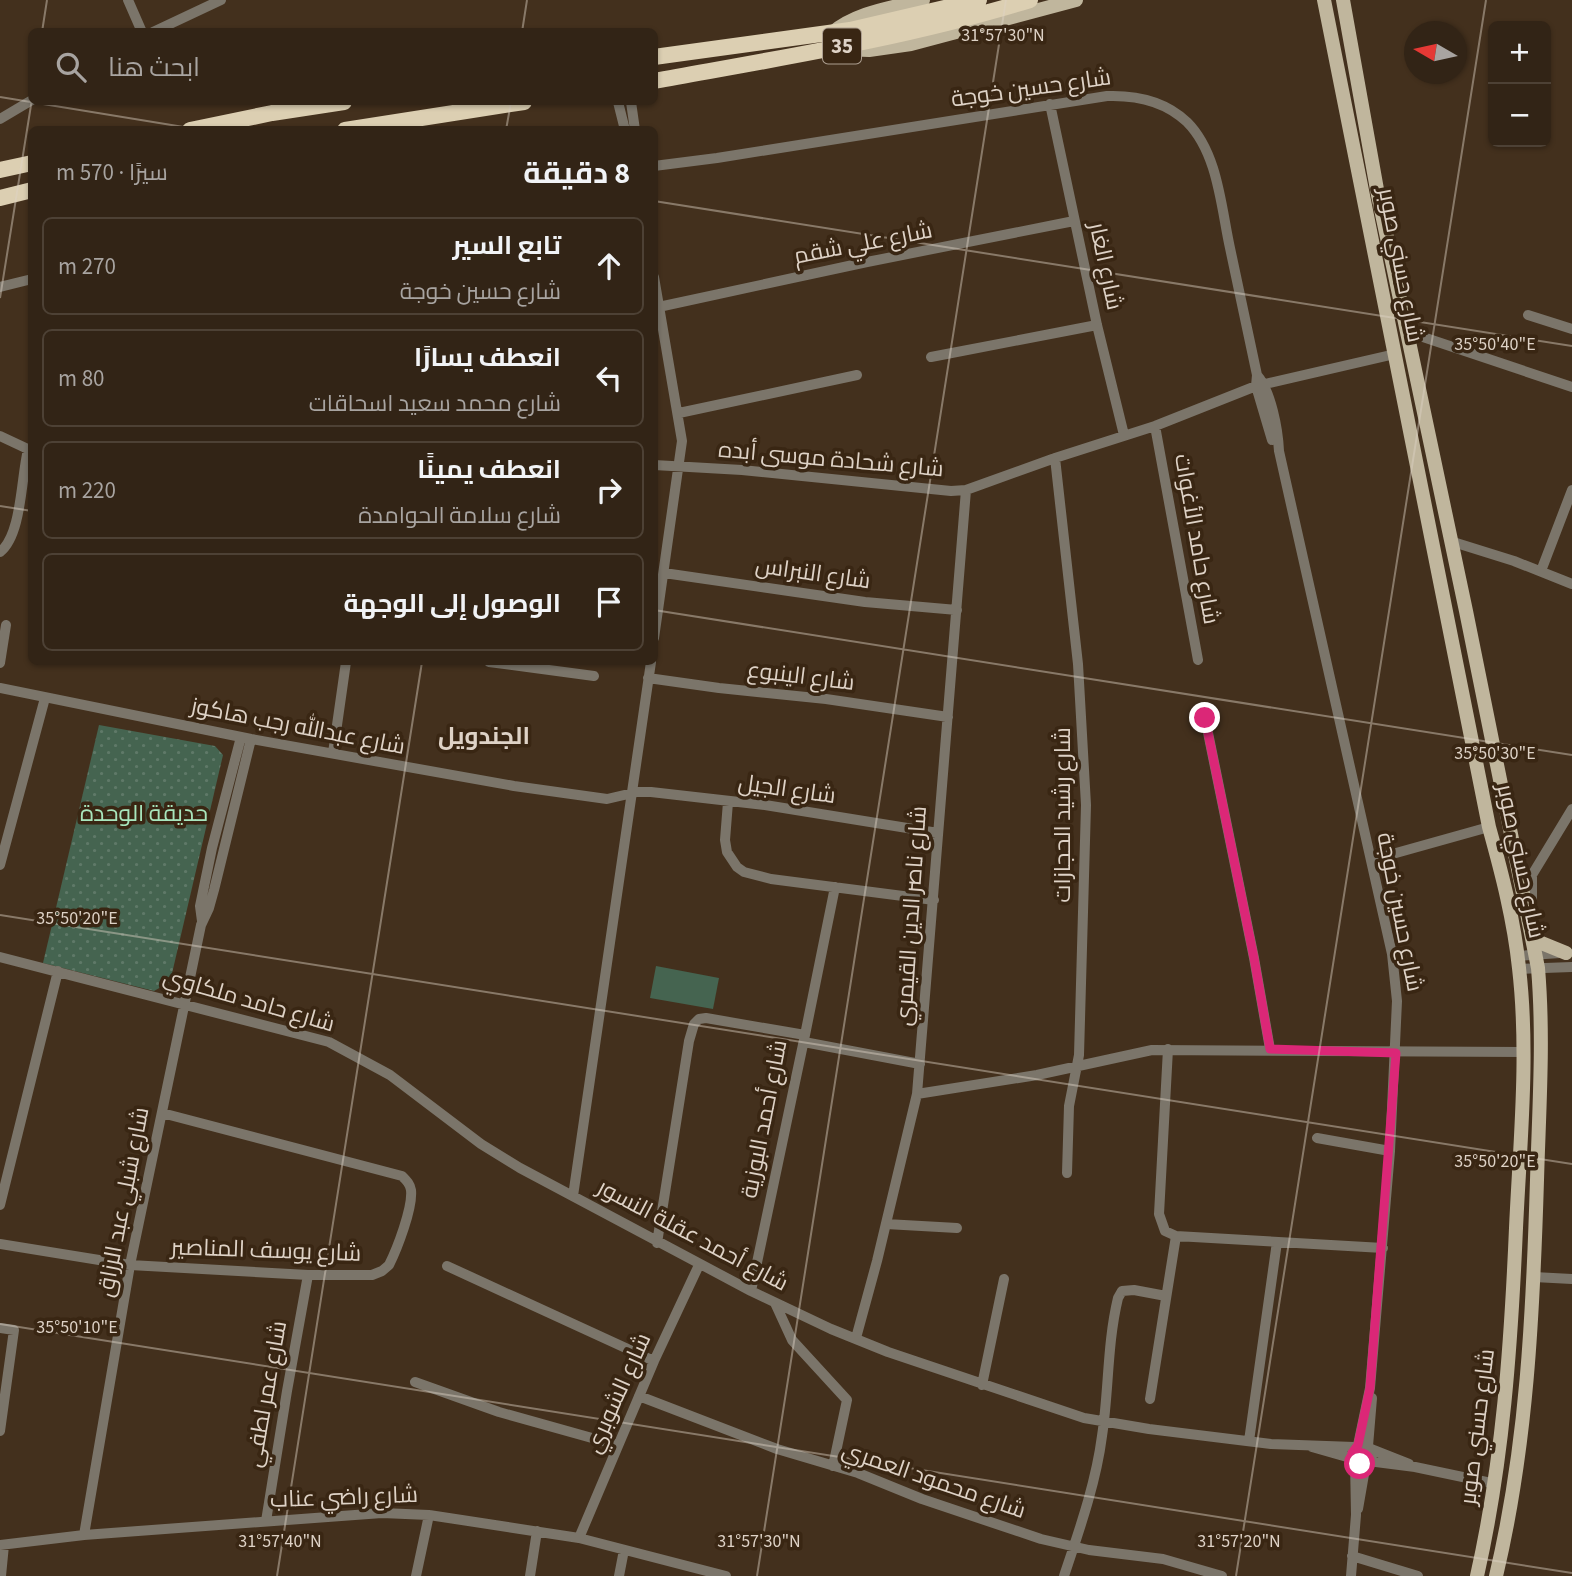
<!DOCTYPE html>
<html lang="ar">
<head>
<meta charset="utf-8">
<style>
	body { margin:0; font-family:"Source Sans 3",Cairo,sans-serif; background:#3a2c1f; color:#f1f3f6; direction:rtl }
	.controls { position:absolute; right:21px; top:21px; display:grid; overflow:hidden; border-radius:10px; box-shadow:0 2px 5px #0004 }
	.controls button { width:63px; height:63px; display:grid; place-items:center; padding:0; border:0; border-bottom:2px solid #4d4135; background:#322416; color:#f1f3f6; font:35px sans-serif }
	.compass { position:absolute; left:1404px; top:21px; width:63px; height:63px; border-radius:50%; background:#322416; box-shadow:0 2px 5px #0004; rotate:279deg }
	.stop { position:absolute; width:21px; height:21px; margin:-16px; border:5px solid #db2777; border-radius:50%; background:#fff }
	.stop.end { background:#db2777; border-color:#fff; box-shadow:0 2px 7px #0008 }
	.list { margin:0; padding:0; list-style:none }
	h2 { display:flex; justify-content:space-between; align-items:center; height:91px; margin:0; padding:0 28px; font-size:30px }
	h2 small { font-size:23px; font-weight:400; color:#a8a4a1 }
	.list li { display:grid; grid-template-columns:46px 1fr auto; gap:21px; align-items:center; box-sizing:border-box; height:98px; margin:0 14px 14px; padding:0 14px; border:2px solid #4d4135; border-radius:10px }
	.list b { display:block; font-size:26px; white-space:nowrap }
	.list p { margin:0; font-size:23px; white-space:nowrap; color:#a8a4a1 }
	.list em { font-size:23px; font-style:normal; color:#a8a4a1 }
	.icon { flex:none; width:38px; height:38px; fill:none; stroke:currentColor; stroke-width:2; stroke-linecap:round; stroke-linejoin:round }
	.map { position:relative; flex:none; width:1572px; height:1576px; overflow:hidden; direction:ltr }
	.search { position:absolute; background:#322416; box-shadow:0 2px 5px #0004; left:28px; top:28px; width:630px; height:77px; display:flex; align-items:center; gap:18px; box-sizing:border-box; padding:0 24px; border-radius:10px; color:#a8a4a1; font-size:26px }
	.panel { position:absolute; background:#322416; box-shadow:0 2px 5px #0004; left:28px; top:126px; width:630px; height:539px; border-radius:10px; direction:rtl }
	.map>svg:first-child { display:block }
</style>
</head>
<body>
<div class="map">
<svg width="1572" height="1576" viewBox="0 0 1572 1576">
	<defs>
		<pattern id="park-dots" width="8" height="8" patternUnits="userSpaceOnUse" patternTransform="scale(1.75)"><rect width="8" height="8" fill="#456450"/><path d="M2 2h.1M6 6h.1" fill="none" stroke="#5f7968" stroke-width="1.8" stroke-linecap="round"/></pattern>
	</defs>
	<rect width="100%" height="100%" fill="#43301d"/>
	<path fill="#456450" d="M656,966L719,978L713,1009L650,998Z"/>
	<path fill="url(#park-dots)" d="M99,725L215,746L223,755L170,982L154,991L43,963Z"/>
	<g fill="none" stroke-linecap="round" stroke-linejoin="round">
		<path stroke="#7b756a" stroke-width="10" d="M128,0L142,32
			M153,32L221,0
			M618,102L625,130
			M631,102L635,130
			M1050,104L1097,325L1124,435
			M0,119L32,100
			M654,166L717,158L1107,96C1136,95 1165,101 1187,122C1218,153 1221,207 1230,248C1239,290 1248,333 1257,375L1256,386L1272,440
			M654,277L682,441L654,638
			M0,287L32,279
			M654,308L867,262L1074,221
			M1528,315L1572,329
			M1408,332L1572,387
			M931,357L1097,325
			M1257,375C1271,391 1278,429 1279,451L1392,954L1397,1001L1390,1151L1370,1388L1358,1445
			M679,413L857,375
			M1155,426L1198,660
			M0,436L32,451
			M1055,458L1078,664L1086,805L1079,1055L1069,1106L1067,1173
			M654,465L742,470L951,491L966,490L1055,458L1155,426L1256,386L1395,354
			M1450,541L1514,561L1572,584
			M0,552C22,535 21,477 28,450
			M1541,571L1572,490
			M664,573L865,602L957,610
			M489,662L594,676
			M0,663L6,625
			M648,678L719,688L826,699L948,717
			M0,688L251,739L514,786L607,799L637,792H651L765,805L938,833
			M1205,718L1254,958L1270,1049
			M333,753L346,662
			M728,802L725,840L727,852L737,867L744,872L771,879L934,900
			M1371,860L1489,827
			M0,865L45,698
			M1532,914V875L1572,809
			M202,921L200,906L212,848L241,737
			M1518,956L1560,953
			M0,957L329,1042L390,1075L481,1144L520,1168L751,1291L831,1329L888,1352L1084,1418L1149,1429L1271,1444L1354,1447
			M1520,969L1572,967
			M805,1035L835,887
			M804,1042L920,1064
			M1168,1049L1159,1214L1165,1231L1176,1236L1383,1248
			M917,1094L1037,1075L1152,1050L1524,1052
			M1317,1138L1390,1151
			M573,1196L651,662
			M0,1205L58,971
			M886,1224L957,1228
			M657,1243L689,1041L694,1024L699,1019L706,1018L805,1035L751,1291
			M0,1244L130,1265L308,1275H372L382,1271L389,1265C397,1249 413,1208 411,1190C410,1184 407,1181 402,1176L162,1113
			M447,1266L654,1361
			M1534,1277L1572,1279
			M775,1303L792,1340L847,1400L833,1466
			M0,1328L14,1330L0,1431
			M856,1338L877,1261L917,1094L966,490
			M415,1382L499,1412L617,1445
			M982,1385L1004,1279
			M639,1396L777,1449L858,1473L922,1499L1041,1539L1089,1550L1163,1559L1222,1576
			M1150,1399L1176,1236
			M1249,1441L1277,1242
			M1352 1454a10 10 0 1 1 20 0a10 10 0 1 1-20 0Z
			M1368,1446L1372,1398
			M1312,1447L1354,1459
			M1371,1449L1409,1464
			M1368,1461L1415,1467L1496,1484
			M1358,1509L1366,1463
			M266,1521L287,1391L308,1275
			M84,1535L130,1265L201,925L209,908L214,890L251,739
			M579,1538L654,1361L699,1265
			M0,1545L84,1535L382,1513L429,1515L579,1538L726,1576
			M1352,1556L1418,1576
			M1,1576L4,1545
			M416,1576L429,1515
			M530,1576L537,1531
			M619,1576L624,1550
			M1064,1576C1079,1531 1096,1483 1102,1436C1109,1390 1107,1344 1118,1298L1122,1291L1134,1290L1166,1296
			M1351,1576L1356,1515L1355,1461"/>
		<path stroke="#c0b69d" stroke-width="14" d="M1324,0L1489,827C1502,874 1514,920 1519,968C1529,1054 1520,1142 1516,1228C1511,1345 1503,1461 1477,1576
			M1343,0L1378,195L1466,611L1538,968C1544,1039 1539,1109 1537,1180C1533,1313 1527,1446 1496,1576
			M832,33C857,12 892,8 923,0
			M843,49L869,50L911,44L1076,0
			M1532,934L1539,942L1566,953"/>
		<path stroke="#dccfb2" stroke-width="16" d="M654,57L850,30L979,0
			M654,81C780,58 907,38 1030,0
			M190,130L272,113L344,102
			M345,130L524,102
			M0,170L32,163
			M0,198L32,190"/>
	</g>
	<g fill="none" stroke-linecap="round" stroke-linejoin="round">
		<path stroke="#db2777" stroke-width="9" d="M1205,718L1254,958L1270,1049L1396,1053L1370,1388L1358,1445L1352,1453L1354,1459L1360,1464"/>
	</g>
	<path fill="none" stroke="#ded2c6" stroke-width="2" stroke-opacity="0.45" d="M42,32L47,0M522,32L527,0M0,97L202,130M506,130L511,102M654,201L1572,346M0,298L32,99M0,506L32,511M654,610L1572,755M0,915L1572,1164M0,1324L1572,1573M277,1576L422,662M757,1576L1006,0M1236,1576L1486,0"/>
	<g text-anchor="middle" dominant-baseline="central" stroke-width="7" stroke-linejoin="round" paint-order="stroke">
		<rect fill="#392613" stroke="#ac9e90" stroke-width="2" x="823" y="28.5" width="38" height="35" rx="5"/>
		<g font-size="21" font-weight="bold" fill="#ded2c6">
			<text x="842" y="46">35</text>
		</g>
		<g font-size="23" fill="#ded2c6" stroke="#392613">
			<text transform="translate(1031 88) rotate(-8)">شارع حسين خوجة</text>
			<text transform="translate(863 243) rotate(-11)">شارع علي شقم</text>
			<text transform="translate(1401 265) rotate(79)">شارع حسني صوبر</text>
			<text transform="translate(1106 266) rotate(78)">شارع الغار</text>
			<text transform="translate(831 459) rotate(5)">شارع شحادة موسى أبده</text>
			<text transform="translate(1197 539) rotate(80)">شارع حامد الأغوات</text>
			<text transform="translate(813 573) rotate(8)">شارع النبراس</text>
			<text transform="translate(801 676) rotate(7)">شارع الينبوع</text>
			<text transform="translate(298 726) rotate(11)">شارع عبدالله رجب هاكوز</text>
			<text transform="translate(787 789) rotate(8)">شارع الجيل</text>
			<text transform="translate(1062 815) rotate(-90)">شارع رشيد الحجازات</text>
			<text transform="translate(1521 861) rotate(78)">شارع حسني صوبر</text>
			<text transform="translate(1400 912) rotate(79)">شارع حسين خوجة</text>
			<text transform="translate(911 916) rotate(-86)">شارع ناصر الدين القيمري</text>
			<text transform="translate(249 1000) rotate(16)">شارع حامد ملكاوي</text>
			<text transform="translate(764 1119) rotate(-79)">شارع أحمد البوزية</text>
			<text transform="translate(123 1202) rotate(-79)">شارع شبلي عبد الرزاق</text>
			<text transform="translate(693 1235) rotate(28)">شارع أحمد عقلة النسور</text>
			<text transform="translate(266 1250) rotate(2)">شارع يوسف المناصير</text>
			<text transform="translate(618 1393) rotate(-66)">شارع الشوبري</text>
			<text transform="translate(266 1394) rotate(-80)">شارع عمر لطفي</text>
			<text transform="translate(1477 1427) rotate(-83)">شارع حسني صوبر</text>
			<text transform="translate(934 1480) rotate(19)">شارع محمود العمري</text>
			<text transform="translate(344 1497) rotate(-2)">شارع راضي عناب</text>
		</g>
		<g font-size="23" fill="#a8e6bd" stroke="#392613">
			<text x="144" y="813">حديقة الوحدة</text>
		</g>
		<g font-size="24" font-weight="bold" fill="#ded2c6" stroke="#392613">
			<text x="484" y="736">الجندويل</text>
		</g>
	</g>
	<g font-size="18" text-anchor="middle" fill="#ded2c6" stroke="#392613" stroke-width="7" stroke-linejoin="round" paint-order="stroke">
		<text x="1003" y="41">31°57'30"N</text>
		<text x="1495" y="350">35°50'40"E</text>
		<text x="1495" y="759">35°50'30"E</text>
		<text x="77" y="924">35°50'20"E</text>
		<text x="1495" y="1167">35°50'20"E</text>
		<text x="77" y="1333">35°50'10"E</text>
		<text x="280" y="1547">31°57'40"N</text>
		<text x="759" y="1547">31°57'30"N</text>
		<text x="1239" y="1547">31°57'20"N</text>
	</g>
</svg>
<div class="controls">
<button>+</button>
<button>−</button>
</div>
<svg class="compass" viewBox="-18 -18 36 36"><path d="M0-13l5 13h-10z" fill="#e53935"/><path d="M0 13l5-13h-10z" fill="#a8a4a1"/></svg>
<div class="stop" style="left:1360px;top:1464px"></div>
<div class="stop end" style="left:1205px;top:718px"></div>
<div class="search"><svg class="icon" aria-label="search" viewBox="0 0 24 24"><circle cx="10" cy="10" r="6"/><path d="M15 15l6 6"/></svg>ابحث هنا</div>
<section class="panel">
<h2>8 دقيقة<small>سيرًا · 570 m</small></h2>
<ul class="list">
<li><svg class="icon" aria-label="ahead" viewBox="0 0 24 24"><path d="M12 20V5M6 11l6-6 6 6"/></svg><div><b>تابع السير</b><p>شارع حسين خوجة</p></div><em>270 m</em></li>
<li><svg class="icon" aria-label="left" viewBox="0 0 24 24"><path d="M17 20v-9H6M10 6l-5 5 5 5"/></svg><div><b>انعطف يسارًا</b><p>شارع محمد سعيد اسحاقات</p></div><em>80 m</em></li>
<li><svg class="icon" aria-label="right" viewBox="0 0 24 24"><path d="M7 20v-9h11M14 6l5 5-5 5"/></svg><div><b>انعطف يمينًا</b><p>شارع سلامة الحوامدة</p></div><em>220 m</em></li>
<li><svg class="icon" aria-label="arrive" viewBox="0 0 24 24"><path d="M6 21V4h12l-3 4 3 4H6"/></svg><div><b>الوصول إلى الوجهة</b></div></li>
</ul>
</section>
</div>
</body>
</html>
